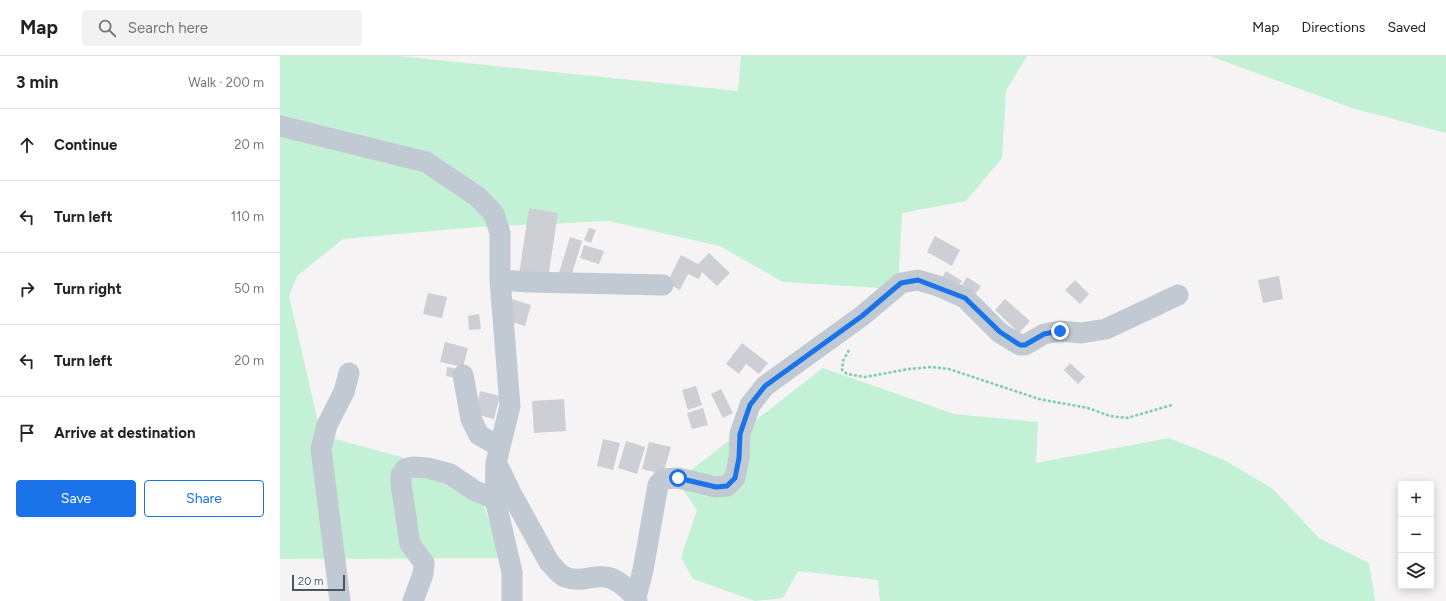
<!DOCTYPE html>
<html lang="en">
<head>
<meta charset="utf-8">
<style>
	body { margin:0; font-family:Figtree,sans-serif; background:#f2f2f2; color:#222 }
	.controls { position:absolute; right:12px; bottom:12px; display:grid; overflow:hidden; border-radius:4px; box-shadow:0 2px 10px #0003 }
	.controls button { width:36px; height:36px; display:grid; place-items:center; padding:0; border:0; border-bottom:1px solid #e0e0e0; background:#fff; color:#222; font:20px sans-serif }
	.scale { position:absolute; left:12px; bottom:10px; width:53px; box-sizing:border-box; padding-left:4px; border:2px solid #4a5661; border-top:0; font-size:11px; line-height:14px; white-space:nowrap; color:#4a5661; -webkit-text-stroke:3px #fff; paint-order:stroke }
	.stop { position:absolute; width:12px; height:12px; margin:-9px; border:3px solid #1a73e8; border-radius:50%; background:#fff }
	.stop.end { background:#1a73e8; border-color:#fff; box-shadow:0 1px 4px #0008 }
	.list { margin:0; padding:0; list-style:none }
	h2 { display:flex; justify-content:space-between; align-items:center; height:52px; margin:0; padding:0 16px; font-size:17px }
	h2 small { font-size:13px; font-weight:400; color:#767676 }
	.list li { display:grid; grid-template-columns:26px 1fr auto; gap:12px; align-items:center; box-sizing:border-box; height:72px; padding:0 16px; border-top:1px solid #e0e0e0 }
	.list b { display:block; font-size:15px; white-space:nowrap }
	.list em { font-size:13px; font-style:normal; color:#767676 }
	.actions { display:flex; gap:8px; padding:12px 16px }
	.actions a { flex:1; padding:9px 0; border:1px solid #1a73e8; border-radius:4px; text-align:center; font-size:14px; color:#1a73e8 }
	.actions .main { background:#1a73e8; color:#fff }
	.icon { flex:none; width:22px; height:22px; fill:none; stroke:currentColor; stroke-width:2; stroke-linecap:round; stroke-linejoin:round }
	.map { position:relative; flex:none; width:1166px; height:545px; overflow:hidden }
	header { display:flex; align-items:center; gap:24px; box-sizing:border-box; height:56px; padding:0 20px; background:#fff; border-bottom:1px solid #e0e0e0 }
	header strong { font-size:19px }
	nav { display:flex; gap:22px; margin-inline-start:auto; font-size:14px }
	.search { width:280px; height:36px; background:#f2f2f2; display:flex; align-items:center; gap:10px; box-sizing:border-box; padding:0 14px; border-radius:4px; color:#767676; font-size:15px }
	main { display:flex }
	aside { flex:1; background:#fff }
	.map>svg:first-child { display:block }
</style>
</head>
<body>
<header>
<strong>Map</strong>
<div class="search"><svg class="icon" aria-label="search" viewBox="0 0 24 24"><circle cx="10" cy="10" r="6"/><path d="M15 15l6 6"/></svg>Search here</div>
<nav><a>Map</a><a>Directions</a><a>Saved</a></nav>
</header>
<main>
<aside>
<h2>3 min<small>Walk · 200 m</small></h2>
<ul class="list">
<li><svg class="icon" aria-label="ahead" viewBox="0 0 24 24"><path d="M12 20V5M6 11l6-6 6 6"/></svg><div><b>Continue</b></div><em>20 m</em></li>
<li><svg class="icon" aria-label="left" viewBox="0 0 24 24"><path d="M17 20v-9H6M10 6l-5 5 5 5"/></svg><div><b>Turn left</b></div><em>110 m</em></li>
<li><svg class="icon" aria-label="right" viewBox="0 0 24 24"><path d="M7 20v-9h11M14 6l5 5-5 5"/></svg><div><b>Turn right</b></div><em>50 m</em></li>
<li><svg class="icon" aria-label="left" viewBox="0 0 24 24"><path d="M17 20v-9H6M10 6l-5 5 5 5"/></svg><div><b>Turn left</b></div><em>20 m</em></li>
<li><svg class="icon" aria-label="arrive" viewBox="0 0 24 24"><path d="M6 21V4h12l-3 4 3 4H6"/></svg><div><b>Arrive at destination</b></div></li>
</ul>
<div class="actions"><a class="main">Save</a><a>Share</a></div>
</aside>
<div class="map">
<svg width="1166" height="545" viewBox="0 0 1166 545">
	<rect width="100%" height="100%" fill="#f5f3f3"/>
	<path fill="#c3f1d5" d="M0,0H118L458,35L461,0H747L726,35L722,102L686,145L622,157L618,233L503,226L440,190L329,165L197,171L63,183L17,220L9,240L41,379L194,421L222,502L0,503Z
		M930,0H1166V77L1072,52Z
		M543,312L674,358L758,366L756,407L889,382L944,404L992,432L1039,482L1089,507L1095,545H600L598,524L518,515L503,542L475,545L413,523L401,501L417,454L397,425Z"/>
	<path fill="#cdcfd5" d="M249,152L278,157L268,223L239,219Z
		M309,172L316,174L311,187L304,184Z
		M655,180L680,194L672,210L647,196Z
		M290,181L302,185L291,221L279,217Z
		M304,189L324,195L319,208L300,202Z
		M429,197L450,217L437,230L422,216L419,223L408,218L400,234L387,227L401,199L418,208Z
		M666,215L682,225L675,236L659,226Z
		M999,220L1003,243L983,247L978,224Z
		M687,221L701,230L693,241L680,232Z
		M795,224L809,238L800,248L785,234Z
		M148,237L167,241L162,262L143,258Z
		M232,243L251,249L245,270L226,264Z
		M725,243L750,265L739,277L715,254Z
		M199,258L201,273L189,274L188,260Z
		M165,286L188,292L183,311L160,306Z
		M462,287L488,307L479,318L466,308L459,318L446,308Z
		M790,307L805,321L798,328L784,314Z
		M167,311L179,313L177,322L166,320Z
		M416,330L422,349L408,354L402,334Z
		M441,333L453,357L443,362L431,338Z
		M200,335L220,340L214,363L195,358Z
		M284,343L286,375L254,377L252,345Z
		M423,352L428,369L412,373L407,357Z
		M323,383L340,387L333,414L317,410Z
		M346,385L365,391L357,418L338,412Z
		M369,386L391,391L383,418L362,413Z"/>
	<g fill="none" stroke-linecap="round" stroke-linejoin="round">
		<path stroke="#7ad0a6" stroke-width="2.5" stroke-dasharray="3 2" stroke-linecap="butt" d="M569,294L563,305L562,314L567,318L585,321L629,313L651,311L669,313L759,343L808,352L830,360L847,362L892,349"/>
		<path stroke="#c1cad2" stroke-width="21" d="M0,70L146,106L198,141L214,158L220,177V224L230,350L216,407L215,443L232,516V545
			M220,224L248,226L383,229
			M183,319L191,363L199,379L220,391
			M218,410L231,437L269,506C274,511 278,518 285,521C309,530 321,508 347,533C351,537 356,540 357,545
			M356,541L363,514L378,429L383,423L398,422L436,431L447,430L455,422L459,402L460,378L470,349L485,330L582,260L621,227L638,224L658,230L685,242L720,277L740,289H745L764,278L780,275L801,277L826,273L898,239
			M60,545L41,393L47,369L64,336L69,317
			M133,545L143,518L144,507L130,488L121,428V419L125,413L132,411L148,412L170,418L195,435L215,443"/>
	</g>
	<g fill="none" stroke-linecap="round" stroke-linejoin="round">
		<path stroke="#1a73e8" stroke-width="5" d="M398,422L436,431L447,430L455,422L459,402L460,378L470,349L485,330L582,260L621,227L638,224L685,242L720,276L740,289H745L764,278L780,275"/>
	</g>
</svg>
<div class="controls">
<button>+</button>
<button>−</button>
<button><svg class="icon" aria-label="layers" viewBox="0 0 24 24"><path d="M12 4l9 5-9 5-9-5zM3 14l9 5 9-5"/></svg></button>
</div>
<div class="scale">20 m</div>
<div class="stop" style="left:398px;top:422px"></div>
<div class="stop end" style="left:780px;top:275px"></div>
</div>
</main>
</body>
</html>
